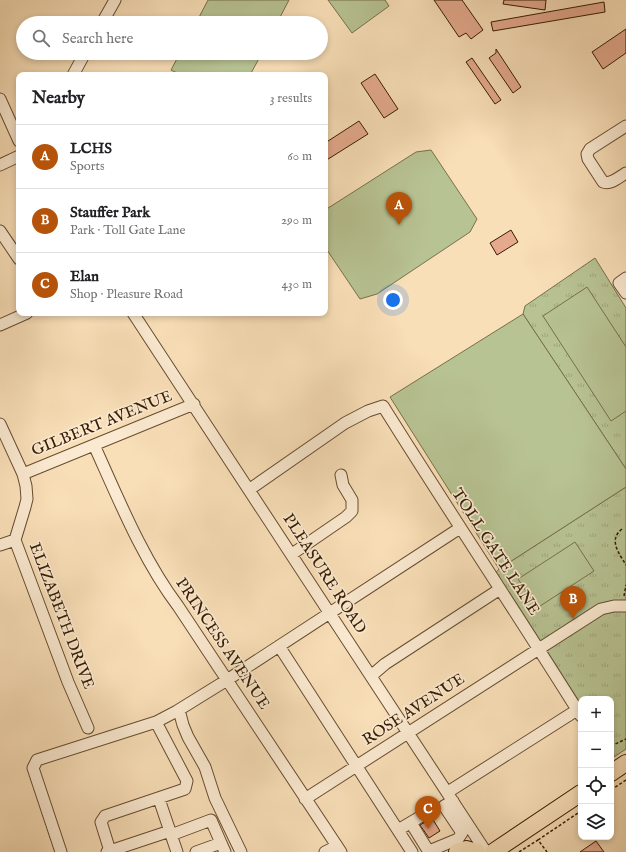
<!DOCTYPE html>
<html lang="en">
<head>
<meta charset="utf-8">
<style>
	body { margin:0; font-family:"IM FELL English",serif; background:#f2f2f2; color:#202124 }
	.controls { position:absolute; right:12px; bottom:12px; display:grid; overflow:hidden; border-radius:8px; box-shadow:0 2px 6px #0003 }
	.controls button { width:36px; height:36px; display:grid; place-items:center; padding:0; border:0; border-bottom:1px solid #e0e0e0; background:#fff; color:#202124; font:20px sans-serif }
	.you { position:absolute; left:393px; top:300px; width:14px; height:14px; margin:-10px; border:3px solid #fff; border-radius:50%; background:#1a73e8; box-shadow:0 0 0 6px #1a73e833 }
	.badge { display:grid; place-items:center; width:26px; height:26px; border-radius:50%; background:#b45309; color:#fff; font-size:13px; font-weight:700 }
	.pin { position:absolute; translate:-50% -33px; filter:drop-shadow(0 1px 2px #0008) }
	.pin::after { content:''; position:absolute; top:21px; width:14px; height:12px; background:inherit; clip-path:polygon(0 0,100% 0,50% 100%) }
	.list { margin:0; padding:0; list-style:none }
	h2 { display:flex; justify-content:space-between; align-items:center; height:52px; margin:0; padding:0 16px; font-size:17px }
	h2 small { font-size:13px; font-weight:400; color:#757577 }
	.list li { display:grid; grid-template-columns:26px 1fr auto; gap:12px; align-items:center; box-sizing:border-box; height:64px; padding:0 16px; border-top:1px solid #e0e0e0 }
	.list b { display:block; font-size:15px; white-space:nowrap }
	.list p { margin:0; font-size:13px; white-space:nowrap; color:#757577 }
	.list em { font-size:13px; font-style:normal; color:#757577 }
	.icon { flex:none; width:22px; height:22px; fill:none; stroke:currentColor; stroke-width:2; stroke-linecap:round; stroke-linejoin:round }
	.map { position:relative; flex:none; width:626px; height:852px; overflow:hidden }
	.search { position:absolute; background:#fff; box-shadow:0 2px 6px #0003; left:16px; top:16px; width:312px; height:44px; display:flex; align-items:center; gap:10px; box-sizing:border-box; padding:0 14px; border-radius:22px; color:#757577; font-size:15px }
	.panel { position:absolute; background:#fff; box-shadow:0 2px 6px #0003; left:16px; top:72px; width:312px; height:244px; border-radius:8px }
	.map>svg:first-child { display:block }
</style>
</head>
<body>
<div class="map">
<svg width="626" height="852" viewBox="0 0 626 852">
	<defs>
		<pattern id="grass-tufts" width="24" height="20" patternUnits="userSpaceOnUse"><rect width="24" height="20" fill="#b8c393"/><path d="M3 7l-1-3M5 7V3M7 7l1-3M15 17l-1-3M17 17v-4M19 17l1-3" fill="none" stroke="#9fa77d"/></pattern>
	</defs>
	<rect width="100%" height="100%" fill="#f9dfb8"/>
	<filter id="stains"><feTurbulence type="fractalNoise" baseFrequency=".005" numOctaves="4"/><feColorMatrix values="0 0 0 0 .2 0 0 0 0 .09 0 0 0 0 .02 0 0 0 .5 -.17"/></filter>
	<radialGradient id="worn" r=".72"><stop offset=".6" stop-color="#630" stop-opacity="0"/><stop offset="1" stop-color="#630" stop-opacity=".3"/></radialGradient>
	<path fill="url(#grass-tufts)" stroke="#76704b" d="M595,258L626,308V469L523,314L525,306Z
		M626,487V749L611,759V699H581V716L492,577L499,569Z"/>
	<path fill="#b8c393" stroke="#76704b" d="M208,0H289L277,23H196Z
		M328,0H385L389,6L352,33Z
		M180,53H262L250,75H181L171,70Z
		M431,150L477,219L470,232L377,294L360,299L325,247V210L416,152Z
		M587,287L626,347V411L611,421L543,316Z
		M523,314L626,469V487L499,569L390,397Z
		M575,542L594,571L537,608L518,579Z"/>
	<path fill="#e5aa8d" stroke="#351c03" d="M434,0H462L483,30L471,39L466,33L459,37Z
		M504,0H546L545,10L503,4Z
		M604,2L605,12L493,31L491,22Z
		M626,29V53L603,69L592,52Z
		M496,49L521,87L513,93L489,58L496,53Z
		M472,58L501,100L495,104L466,62Z
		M375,74L398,109L384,118L361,83Z
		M359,121L368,134L325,161V143Z
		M511,230L518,242L497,255L490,243Z
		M432,818L440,831L429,838L420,825Z
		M596,841L604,852H580Z"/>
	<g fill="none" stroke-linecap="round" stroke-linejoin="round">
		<defs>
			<path id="minor" d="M102,23L115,0
				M73,75L85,53
				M0,99L19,141
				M626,126L590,149L587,154L588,159L603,182C611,185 619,177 626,173
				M0,165L19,156
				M0,231L19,259
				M626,278L619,283L626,293
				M133,313L486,852
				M0,325L27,313
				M0,424L23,474L26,486L27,499L25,507L15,540L68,682L88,728
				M94,445C118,498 143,560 178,606L341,852
				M23,474L194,404
				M250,489L345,423L368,411L383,406C448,510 516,612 581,716
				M0,545L15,540
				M292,554L346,517L352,511V500L343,485L341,475
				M279,646L412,852
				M371,676L385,664L500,589
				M179,710L183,725L188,737L205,767L215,798L241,852
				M448,792L577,710
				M159,799L177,852
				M305,799L601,609L614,606H626
				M411,823L429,852
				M398,830L430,811
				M171,835L211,820L221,843
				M110,851L101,822L105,816L185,789L187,781L156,722L177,711L227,680L460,528
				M429,851L458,839L462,833L444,806L453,801
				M61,852L33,768L37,760L156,722
				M107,852L170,831
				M196,852L221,843L225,852
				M325,852L337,846"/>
			<path id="highway" d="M611,773L626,763
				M457,852L466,849L477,852
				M493,852L581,793"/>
		</defs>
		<use href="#minor" stroke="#664d30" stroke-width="13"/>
		<use href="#highway" stroke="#351c03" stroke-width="18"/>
		<path stroke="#351c03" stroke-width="1.5" stroke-dasharray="3 2" stroke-linecap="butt" d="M622,529C608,540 619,553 626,565
			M624,596L626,585
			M611,746L626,739
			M611,790L626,780
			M538,840L581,811
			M519,852L538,840L547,852"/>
		<use href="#minor" stroke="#fbead1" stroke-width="11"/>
		<use href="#highway" stroke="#f9dfb8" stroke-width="16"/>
	</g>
	<g text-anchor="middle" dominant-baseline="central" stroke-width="3.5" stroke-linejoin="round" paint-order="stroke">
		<g font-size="16" fill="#351c03" stroke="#fbead1">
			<text transform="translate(102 424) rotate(-22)">GILBERT AVENUE</text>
			<text transform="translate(495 552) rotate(57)">TOLL GATE LANE</text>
			<text transform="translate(324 574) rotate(57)">PLEASURE ROAD</text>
			<text transform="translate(61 616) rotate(69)">ELIZABETH DRIVE</text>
			<text transform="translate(222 644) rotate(56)">PRINCESS AVENUE</text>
			<text transform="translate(414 710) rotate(-33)">ROSE AVENUE</text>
		</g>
	</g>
	<rect width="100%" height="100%" filter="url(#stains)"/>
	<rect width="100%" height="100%" fill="url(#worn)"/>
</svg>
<div class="controls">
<button>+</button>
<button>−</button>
<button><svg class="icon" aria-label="locate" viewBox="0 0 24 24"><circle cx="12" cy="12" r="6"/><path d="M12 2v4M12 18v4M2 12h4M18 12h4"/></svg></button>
<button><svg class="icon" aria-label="layers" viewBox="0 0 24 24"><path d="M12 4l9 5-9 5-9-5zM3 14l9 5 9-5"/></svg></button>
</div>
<div class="you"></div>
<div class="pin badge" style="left:399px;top:225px">A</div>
<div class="pin badge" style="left:573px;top:619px">B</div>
<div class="pin badge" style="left:428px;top:829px">C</div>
<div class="search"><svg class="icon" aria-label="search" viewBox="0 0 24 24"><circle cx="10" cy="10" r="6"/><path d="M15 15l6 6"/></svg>Search here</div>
<section class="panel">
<h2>Nearby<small>3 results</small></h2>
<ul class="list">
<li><span class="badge">A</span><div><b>LCHS</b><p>Sports</p></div><em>60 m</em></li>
<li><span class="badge">B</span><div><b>Stauffer Park</b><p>Park · Toll Gate Lane</p></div><em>290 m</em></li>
<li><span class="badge">C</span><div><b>Elan</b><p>Shop · Pleasure Road</p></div><em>430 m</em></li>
</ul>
</section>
</div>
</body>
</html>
